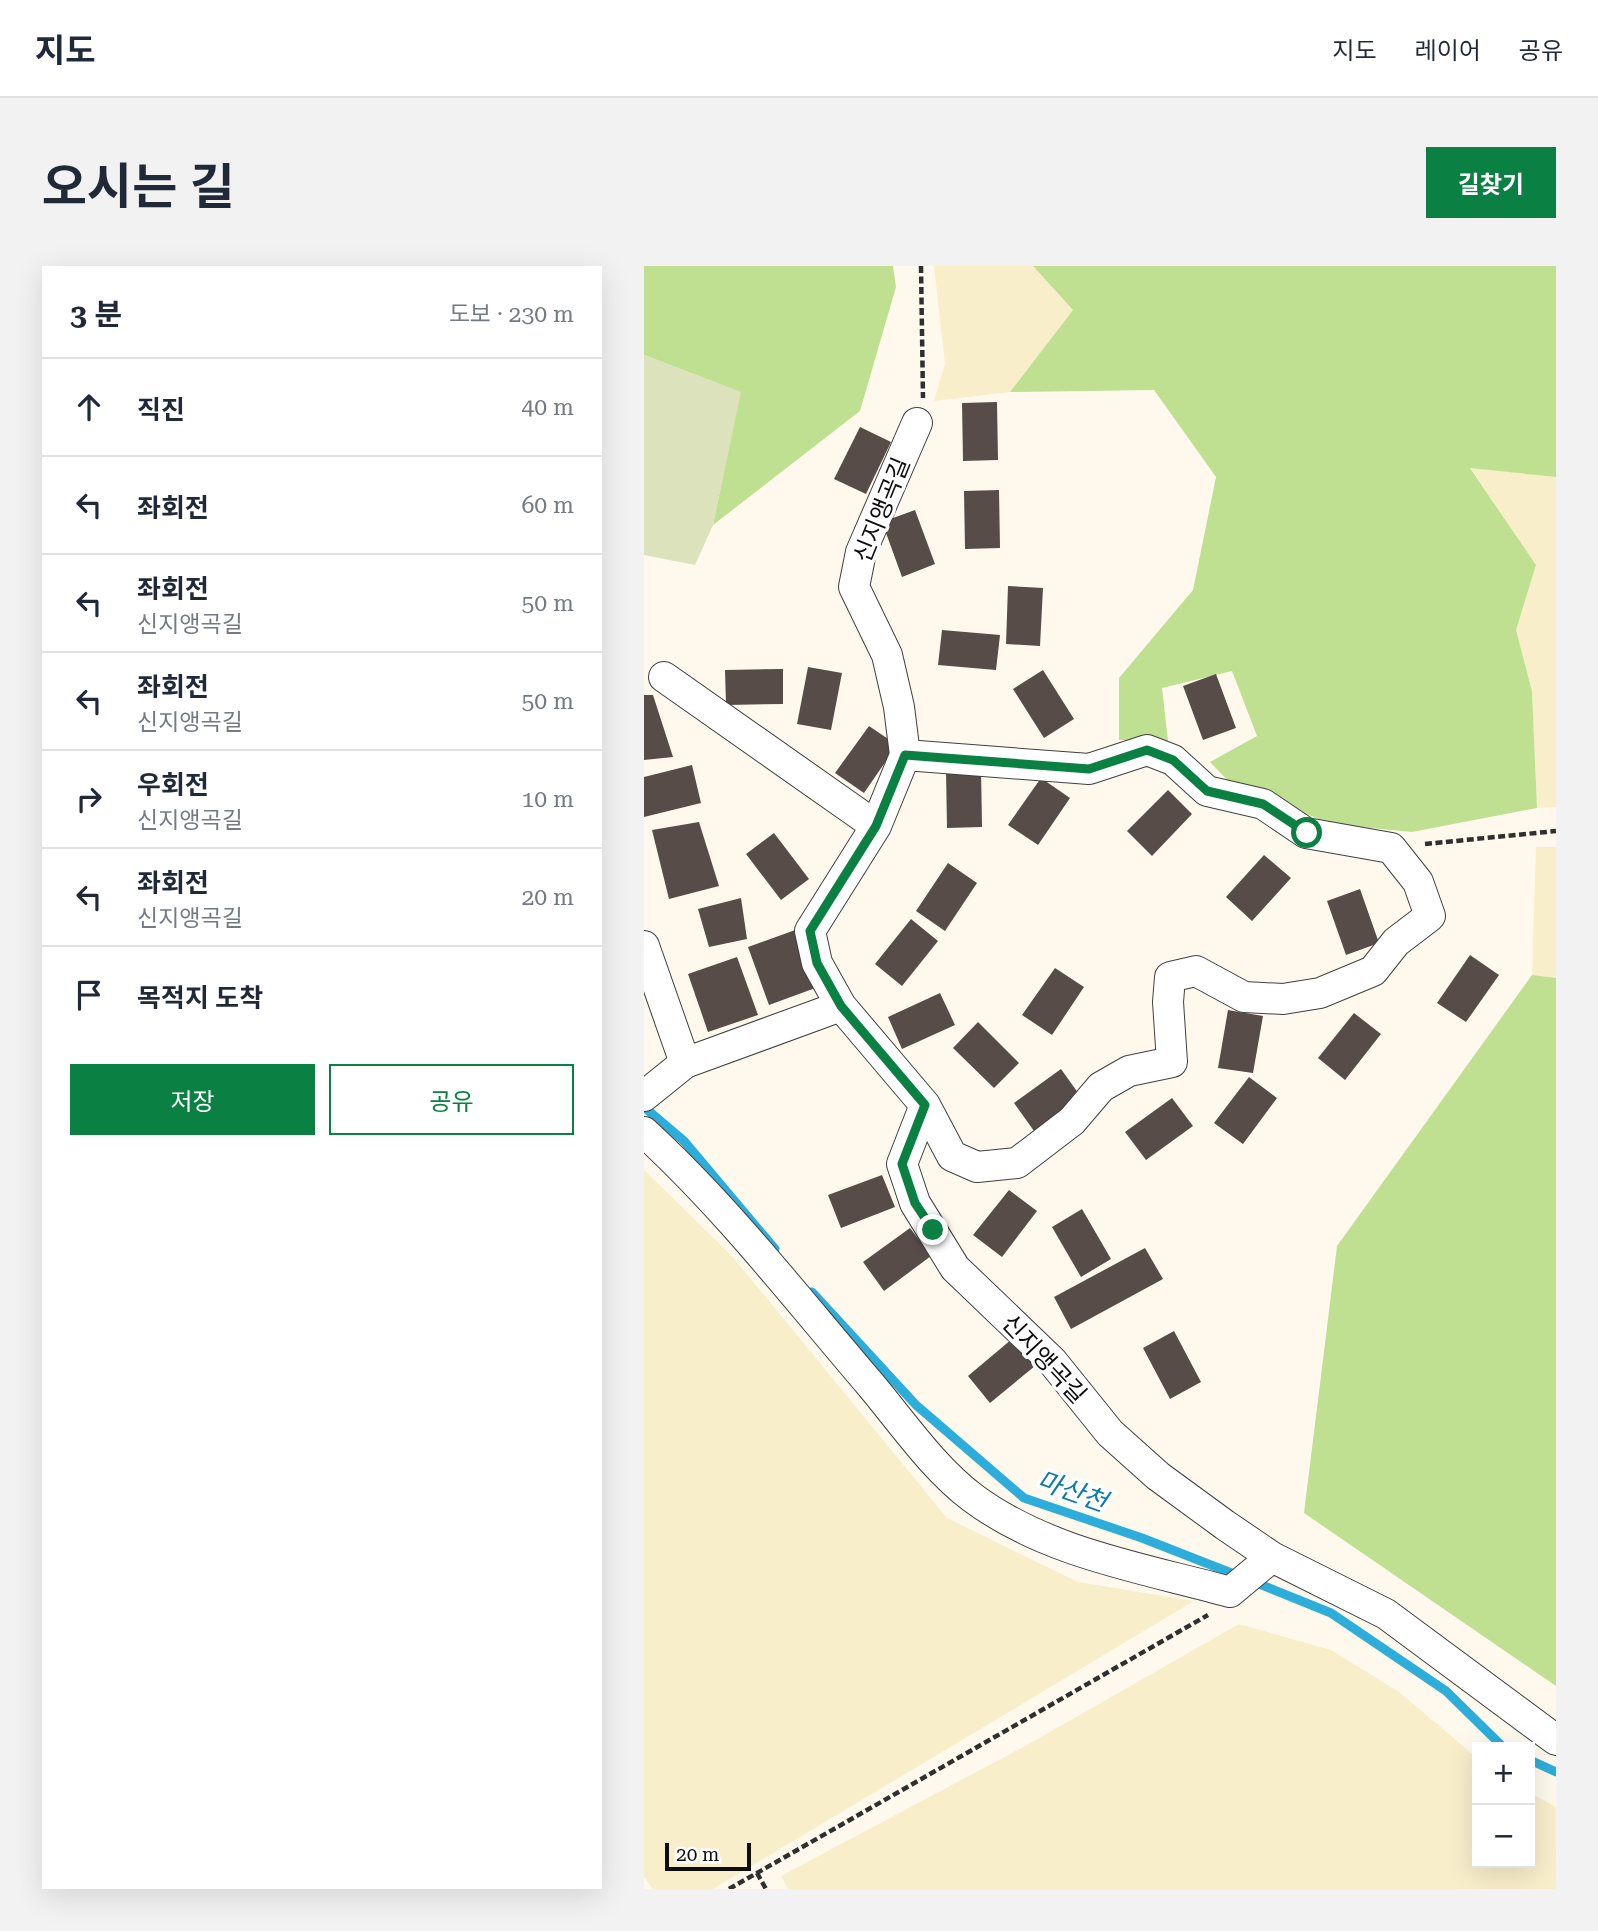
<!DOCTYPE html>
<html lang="ko">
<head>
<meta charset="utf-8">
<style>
	body { margin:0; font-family:"Roboto Serif","Noto Sans KR",serif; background:#f2f2f3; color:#1f2937 }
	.controls { position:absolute; right:21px; bottom:21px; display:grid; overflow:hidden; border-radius:0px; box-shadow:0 7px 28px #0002 }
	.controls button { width:63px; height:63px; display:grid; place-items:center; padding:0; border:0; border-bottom:2px solid #e0e1e3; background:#fff; color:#1f2937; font:35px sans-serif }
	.scale { position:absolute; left:21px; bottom:18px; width:86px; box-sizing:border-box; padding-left:7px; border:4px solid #0d0d0d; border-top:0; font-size:19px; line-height:24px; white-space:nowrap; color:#0d0d0d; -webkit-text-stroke:5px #fff; paint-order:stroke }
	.stop { position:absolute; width:21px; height:21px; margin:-16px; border:5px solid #0b8043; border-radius:50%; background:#fff }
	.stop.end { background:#0b8043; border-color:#fff; box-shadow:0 2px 7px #0008 }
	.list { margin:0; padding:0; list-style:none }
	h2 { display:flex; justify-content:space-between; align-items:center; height:91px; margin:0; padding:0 28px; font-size:30px }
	h2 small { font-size:23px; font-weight:400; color:#747a83 }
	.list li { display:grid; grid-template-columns:46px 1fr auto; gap:21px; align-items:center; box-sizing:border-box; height:98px; padding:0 28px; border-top:2px solid #e0e1e3 }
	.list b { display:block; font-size:26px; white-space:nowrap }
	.list p { margin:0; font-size:23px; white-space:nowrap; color:#747a83 }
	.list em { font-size:23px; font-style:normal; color:#747a83 }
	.actions { display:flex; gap:14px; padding:21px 28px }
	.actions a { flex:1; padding:16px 0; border:2px solid #0b8043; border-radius:0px; text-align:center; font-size:24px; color:#0b8043 }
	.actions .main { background:#0b8043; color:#fff }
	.icon { flex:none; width:38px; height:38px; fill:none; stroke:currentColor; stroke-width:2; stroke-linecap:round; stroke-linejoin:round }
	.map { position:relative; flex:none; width:912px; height:1623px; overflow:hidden; border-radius:0px }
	header { display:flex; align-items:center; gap:42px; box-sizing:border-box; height:98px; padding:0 35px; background:#fff; border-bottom:2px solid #e0e1e3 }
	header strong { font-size:33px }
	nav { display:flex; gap:38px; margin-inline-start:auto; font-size:24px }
	.intro { display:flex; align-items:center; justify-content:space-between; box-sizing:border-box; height:168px; padding:0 42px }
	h1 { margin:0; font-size:49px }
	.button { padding:18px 32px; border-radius:0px; background:#0b8043; color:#fff; font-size:24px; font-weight:700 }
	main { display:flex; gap:42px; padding:0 42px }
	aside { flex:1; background:#fff; border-radius:0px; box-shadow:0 7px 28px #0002 }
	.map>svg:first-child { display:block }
</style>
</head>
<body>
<header>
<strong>지도</strong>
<nav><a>지도</a><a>레이어</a><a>공유</a></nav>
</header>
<div class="intro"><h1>오시는 길</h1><a class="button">길찾기</a></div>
<main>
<aside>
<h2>3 분<small>도보 · 230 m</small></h2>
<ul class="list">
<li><svg class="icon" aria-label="ahead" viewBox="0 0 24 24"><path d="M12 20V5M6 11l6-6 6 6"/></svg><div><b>직진</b></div><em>40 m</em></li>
<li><svg class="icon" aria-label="left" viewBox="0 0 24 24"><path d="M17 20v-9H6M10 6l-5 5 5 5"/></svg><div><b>좌회전</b></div><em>60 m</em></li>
<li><svg class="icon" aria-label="left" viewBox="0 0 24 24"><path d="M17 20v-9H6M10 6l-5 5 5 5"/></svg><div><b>좌회전</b><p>신지앵곡길</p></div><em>50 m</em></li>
<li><svg class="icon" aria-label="left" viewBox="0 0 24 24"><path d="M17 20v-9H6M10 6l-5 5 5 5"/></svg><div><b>좌회전</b><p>신지앵곡길</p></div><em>50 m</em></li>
<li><svg class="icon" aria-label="right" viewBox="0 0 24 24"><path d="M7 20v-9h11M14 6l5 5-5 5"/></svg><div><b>우회전</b><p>신지앵곡길</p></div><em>10 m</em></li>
<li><svg class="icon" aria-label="left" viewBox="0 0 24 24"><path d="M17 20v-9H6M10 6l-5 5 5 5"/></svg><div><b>좌회전</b><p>신지앵곡길</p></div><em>20 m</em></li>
<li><svg class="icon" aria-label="arrive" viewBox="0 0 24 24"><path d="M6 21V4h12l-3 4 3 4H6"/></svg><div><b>목적지 도착</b></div></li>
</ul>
<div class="actions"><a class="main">저장</a><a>공유</a></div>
</aside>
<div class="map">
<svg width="912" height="1623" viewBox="0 0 912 1623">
	<rect width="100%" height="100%" fill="#fff9ed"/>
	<path fill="#f8eeca" d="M290,0H389L429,44L366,126L290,135L301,98Z
		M826,201L912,211V541L893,542L888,425L872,364L892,299Z
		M892,581H912V712L888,709Z
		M0,904L88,990L303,1252L434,1316L550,1335L69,1623H9L0,1611Z
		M595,1358L687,1384L755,1426L833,1492V1597H886V1527L912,1541V1623H144L137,1610L383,1479Z"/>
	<path fill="#bfe091" d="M0,0H249L252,21L216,145L69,259L96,126L0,89Z
		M389,0H912V211L826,202L892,299L872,364L888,425L893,542L768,566L687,558L586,517L566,496L613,470L588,405L518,422L524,475L475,474V412L549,324L572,211L510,124L366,126L429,44Z
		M888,709L912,712V1420L660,1247L693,980Z"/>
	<path fill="#dce3bc" d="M0,89L97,126L69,259L51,299L0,289Z"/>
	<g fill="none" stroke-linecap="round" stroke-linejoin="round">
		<path stroke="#2dadda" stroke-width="9" d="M0,841L40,875L131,983
			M168,1026L272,1139L380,1232L498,1272L595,1310
			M608,1315L687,1347L802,1425L859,1481
			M886,1494L912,1506"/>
	</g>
	<path fill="#574c48" d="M353,136L354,194L319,195L318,137Z
		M216,161L247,176L222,228L190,213Z
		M355,224L356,282L321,283L320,225Z
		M271,244L291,298L258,311L238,256Z
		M364,320L399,322L396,380L362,378Z
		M298,364L356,369L352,404L294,399Z
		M164,401L198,407L187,464L153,458Z
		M139,403V438L82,439L81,404Z
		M399,404L430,453L400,472L369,423Z
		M572,408L592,462L559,474L539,420Z
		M0,429H9L29,491L0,494Z
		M225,460L253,479L220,527L191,507Z
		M48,499L57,537L0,551V511Z
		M337,503L338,561L303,562L302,504Z
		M397,512L426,532L394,579L364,559Z
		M524,524L548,548L508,590L483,565Z
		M55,556L75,620L25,633L8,564Z
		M130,567L165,613L137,634L102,588Z
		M620,589L647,612L608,655L582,631Z
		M304,597L333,617L301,665L272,645Z
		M716,623L735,677L702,689L683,635Z
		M97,632L103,673L65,681L54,643Z
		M267,653L294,675L258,720L231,698Z
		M154,663L174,721L125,739L104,681Z
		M826,689L855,709L822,756L793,737Z
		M93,691L114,749L64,766L44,708Z
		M411,702L440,721L408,769L378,749Z
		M296,727L311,759L258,783L244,751Z
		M584,744L619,750L609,807L574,802Z
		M710,747L737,768L701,814L674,792Z
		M334,756L375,797L350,822L309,782Z
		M417,803L437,831L390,865L370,837Z
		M605,811L633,832L599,878L570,857Z
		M528,832L549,860L502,894L481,866Z
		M238,909L251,941L197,962L184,929Z
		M365,924L393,945L358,991L329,969Z
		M438,943L467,993L437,1011L408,961Z
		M266,962L287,990L240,1025L219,996Z
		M501,982L519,1013L427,1063L410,1031Z
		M530,1065L557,1116L526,1133L499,1082Z
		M368,1073L391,1100L346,1137L324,1110Z"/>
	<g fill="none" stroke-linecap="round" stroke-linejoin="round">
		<defs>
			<path id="minor" d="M273,157L217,286L210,321L243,389L255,441L261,489L232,560L166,665L173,697L197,740L281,839L258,898L271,937L311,1002L408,1095L466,1167L514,1210L581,1259L628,1291L742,1348L912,1474
				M20,411L232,560
				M261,489L445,503L503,484L529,494L563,525L619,538L662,567L747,582L774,616L786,650L752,676L729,705L676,727L639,733L600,731L552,705L526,711L524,736L528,796L485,805L457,821L428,855L373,897L333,901L308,890L281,839
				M0,680L41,797
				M0,830L41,797L197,740
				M0,866C83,942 153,1033 226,1118C258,1156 289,1202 329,1232C403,1287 499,1302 586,1326L628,1291"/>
		</defs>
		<use href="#minor" stroke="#404040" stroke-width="32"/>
		<path stroke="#2f2f2f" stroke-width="4.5" stroke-dasharray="7 3.5" stroke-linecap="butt" d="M277,0L279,132
			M781,578L912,565
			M113,1607L122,1623
			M85,1623L564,1349"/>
		<use href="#minor" stroke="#fff" stroke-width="30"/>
	</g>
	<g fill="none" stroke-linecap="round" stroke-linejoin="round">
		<path stroke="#0b8043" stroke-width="9" d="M289,964L271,937L258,898L281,839L197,740L173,697L166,665L232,560L261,489L445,503L503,484L529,494L563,525L619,538L663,567"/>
	</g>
	<g text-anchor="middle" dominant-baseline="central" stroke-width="7" stroke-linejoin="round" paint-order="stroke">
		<g font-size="24" fill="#0d0d0d" stroke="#fff">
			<text transform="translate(238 244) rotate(-68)">신지앵곡길</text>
			<text transform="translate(400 1093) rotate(47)">신지앵곡길</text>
		</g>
		<g font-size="26" font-style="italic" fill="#0b7bab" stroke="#fff">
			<text transform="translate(428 1225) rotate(20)">마산천</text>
		</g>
	</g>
</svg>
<div class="controls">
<button>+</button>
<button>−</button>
</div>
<div class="scale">20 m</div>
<div class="stop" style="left:663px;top:567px"></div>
<div class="stop end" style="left:289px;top:964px"></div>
</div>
</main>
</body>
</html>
